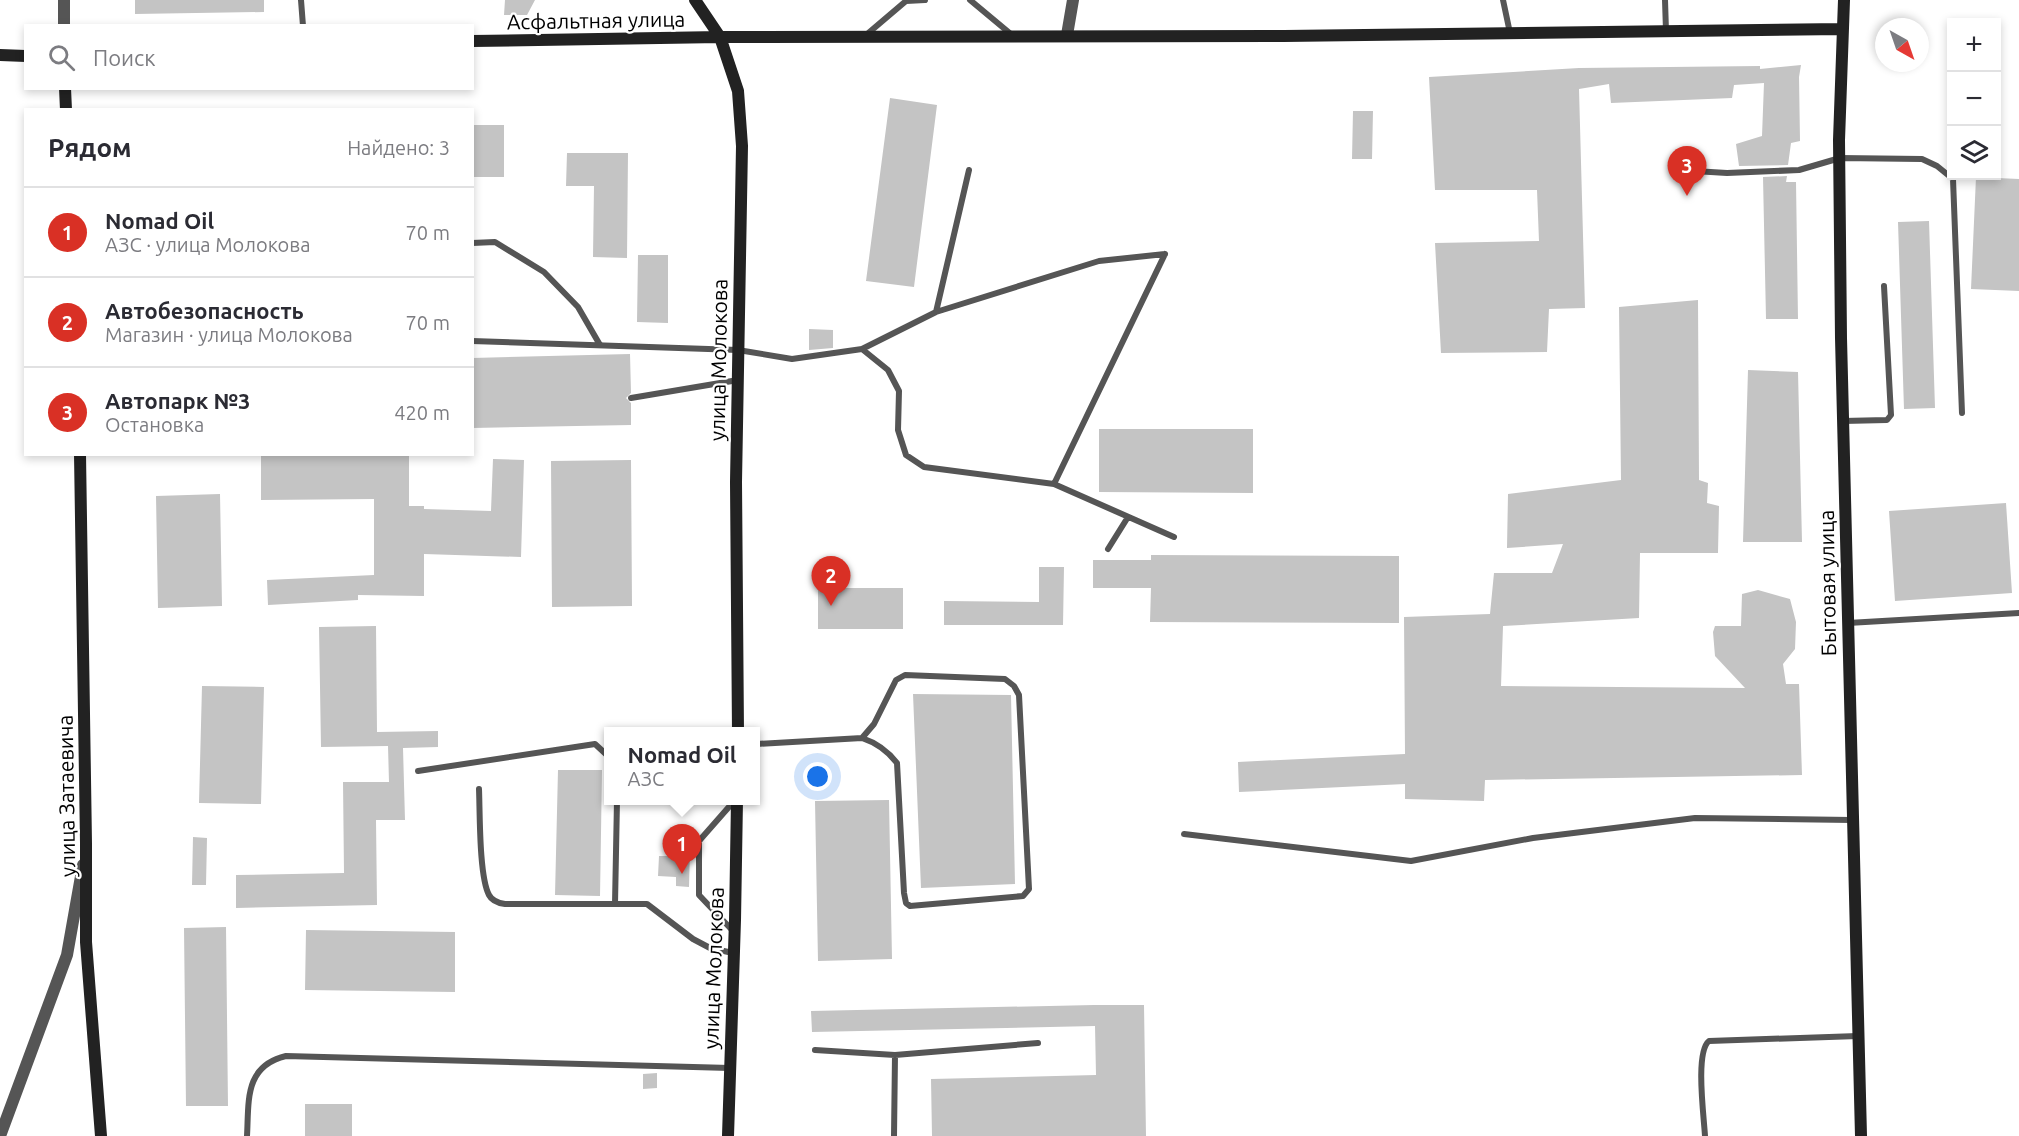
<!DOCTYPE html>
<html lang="ru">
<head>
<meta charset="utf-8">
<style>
	body { margin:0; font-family:Ubuntu,sans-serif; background:#f2f2f3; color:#2b2b33 }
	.controls { position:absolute; right:18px; top:18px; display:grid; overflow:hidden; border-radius:0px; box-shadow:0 3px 9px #0003 }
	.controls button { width:54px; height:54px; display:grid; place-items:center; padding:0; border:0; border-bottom:2px solid #e1e1e2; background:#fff; color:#2b2b33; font:30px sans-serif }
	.compass { position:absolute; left:1875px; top:18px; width:54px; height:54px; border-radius:50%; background:#fff; box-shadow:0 3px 9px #0003; rotate:140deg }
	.you { position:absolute; left:818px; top:777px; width:21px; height:21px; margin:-15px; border:4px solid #fff; border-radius:50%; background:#1a73e8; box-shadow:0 0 0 9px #1a73e833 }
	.badge { display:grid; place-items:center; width:39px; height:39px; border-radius:50%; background:#d93025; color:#fff; font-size:20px; font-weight:700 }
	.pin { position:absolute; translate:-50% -50px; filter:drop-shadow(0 2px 3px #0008) }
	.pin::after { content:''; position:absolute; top:32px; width:21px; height:18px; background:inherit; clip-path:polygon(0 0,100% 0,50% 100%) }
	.popup { position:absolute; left:604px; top:727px; width:156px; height:78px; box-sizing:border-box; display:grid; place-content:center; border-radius:0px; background:#fff; filter:drop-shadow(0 2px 4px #0005); font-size:20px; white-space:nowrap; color:#7c7c81 }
	.popup b { font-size:22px; color:#2b2b33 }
	.popup::after { content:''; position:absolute; left:50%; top:100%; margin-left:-12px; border:12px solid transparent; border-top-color:#fff }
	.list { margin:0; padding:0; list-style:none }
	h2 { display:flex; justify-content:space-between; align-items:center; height:78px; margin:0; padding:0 24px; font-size:26px }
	h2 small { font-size:20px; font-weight:400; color:#7c7c81 }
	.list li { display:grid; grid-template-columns:39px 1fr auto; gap:18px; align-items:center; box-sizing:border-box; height:90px; padding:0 24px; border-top:2px solid #e1e1e2 }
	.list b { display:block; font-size:22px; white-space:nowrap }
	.list p { margin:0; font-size:20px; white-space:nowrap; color:#7c7c81 }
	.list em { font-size:20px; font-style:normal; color:#7c7c81 }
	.icon { flex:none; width:33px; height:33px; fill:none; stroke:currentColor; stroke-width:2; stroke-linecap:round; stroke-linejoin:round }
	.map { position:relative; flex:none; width:2019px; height:1136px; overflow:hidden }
	.search { position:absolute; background:#fff; box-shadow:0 3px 9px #0003; left:24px; top:24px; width:450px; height:66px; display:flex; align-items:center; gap:15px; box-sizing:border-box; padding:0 21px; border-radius:0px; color:#7c7c81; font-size:22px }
	.panel { position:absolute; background:#fff; box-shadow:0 3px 9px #0003; left:24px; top:108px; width:450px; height:348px; border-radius:0px }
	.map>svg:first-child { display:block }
</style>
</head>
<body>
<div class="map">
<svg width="2019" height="1136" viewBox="0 0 2019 1136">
	<rect width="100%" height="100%" fill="#fff"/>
	<path fill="#c4c4c4" d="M135,0H264V12L135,14Z
		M505,0H535L527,15H504Z
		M1801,65L1799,77L1800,141L1791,143L1788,165L1739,166L1736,144L1762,136L1764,83L1734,85L1732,98L1611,103L1609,84L1579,89L1585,308L1549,309L1547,352L1441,353L1435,243L1539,241L1537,190H1435L1429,77L1579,68L1760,66V69Z
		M890,98L937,105L914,287L866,281Z
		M1353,111H1373L1372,159H1352Z
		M472,125H504V177H472Z
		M567,153H628L627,258L593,257L594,186H566Z
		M1787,176L1786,182H1796L1798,319H1766L1763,177Z
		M1976,177L2019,179V291L1971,289Z
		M1929,221L1935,408L1904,409L1898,222Z
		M638,255H668V323L637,322Z
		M1698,300L1699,480L1708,483L1707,503L1719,506L1718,553H1640L1639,618L1503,626L1501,686L1745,688L1715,656L1713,632L1715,626H1741L1742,594L1758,590L1790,599L1796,622L1795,649L1783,664L1786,684H1799L1802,775L1485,780L1484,801L1405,799V784L1239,792L1238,762L1405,754L1404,617L1490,614L1494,573H1552L1563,544L1507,548L1508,494L1621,480L1619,307Z
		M809,329L833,330V348L809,350Z
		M630,354L631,393L626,398L631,403V425L472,428V358Z
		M1748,370L1798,372L1802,542H1743Z
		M1099,429H1253V493L1099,492Z
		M261,454H409V506H424V509L491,511L493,459L524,460L521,557L424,554V596L358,595V600L268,605L267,580L374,575V499L261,500Z
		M631,460L632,606L552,607L551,461Z
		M220,494L222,606L158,608L156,496Z
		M2006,503L2012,593L1895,601L1889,511Z
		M1151,555L1399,556V623L1150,622L1151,588H1093V560H1151Z
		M1039,567H1064L1063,625H944V601L1039,602Z
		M818,588H903V629H818Z
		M376,626L377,732L438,731V747L403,748L405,820H376L377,905L236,908V875L344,873L343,782H389L388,746L321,747L319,627Z
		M202,686L264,687L261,804L199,803Z
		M913,694L1011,695L1015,884L921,888Z
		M558,770H602L600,896L555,895Z
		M889,800L892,959L818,961L815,801Z
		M193,837L207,838L206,885H192Z
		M677,849H690L689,887L676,886V877L658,876L659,856H677Z
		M226,927L228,1106H186L184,928Z
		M306,930L455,932V992L305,990Z
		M1094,1005H1144L1146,1136H932L931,1079L1096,1075L1095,1026L812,1032L811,1011Z
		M657,1073V1088L643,1089V1074Z
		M305,1104H352V1136H305Z"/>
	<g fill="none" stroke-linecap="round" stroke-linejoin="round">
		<path stroke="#555" stroke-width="6" d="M301,0L303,26
			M970,0L1012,35
			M1503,0L1510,33
			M1665,0L1666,31
			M866,35L906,1L925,0
			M1694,171L1727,173L1799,170L1840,158L1922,159L1937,166L1953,179L1962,413
			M472,243L495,242L544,272L578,307L600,345
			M1165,254L1054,484L1174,537
			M936,312L1099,261L1165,254
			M472,341L738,350L792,359L862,349L936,312L969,170
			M862,349L888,370L899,391L898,430L906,455L924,467L1054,484
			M631,398L738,380
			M1843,421L1887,420L1891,415L1884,286
			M1108,549L1128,517
			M1848,623L2019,613
			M756,744L862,738C877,743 887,750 897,763L904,893L906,903L910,906L1023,896L1029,889L1019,695L1014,686L1005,679L905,675L896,680L874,724L862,738
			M418,771L595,744L608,756
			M479,789C480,813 479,876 489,895C492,901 498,903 505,904H647L693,939L710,948L733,953
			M1184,834L1411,861L1533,838L1695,818L1852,820
			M615,904L617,800
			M733,931L699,895V841L735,800
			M815,1050L895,1055
			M247,1136C249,1101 244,1066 286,1056L730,1068
			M894,1136L895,1055L1038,1043
			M1705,1136C1704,1117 1695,1052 1709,1041L1858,1036"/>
		<path stroke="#555" stroke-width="12" d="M64,26V0
			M1067,35L1073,0
			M0,1136L67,955L83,865"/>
		<path stroke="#222" stroke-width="12" d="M695,0L720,37L738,91L742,146L736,482L738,732
			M1844,0L1839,140L1841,338L1861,1136
			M472,41L720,37L1284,36L1843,29
			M0,55L26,56
			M65,88L66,110
			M80,454L86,843V942L101,1136
			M728,1136L735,920L737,800"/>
	</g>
	<g text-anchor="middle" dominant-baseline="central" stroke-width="4.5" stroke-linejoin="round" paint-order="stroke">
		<g font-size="21" fill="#000" stroke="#fff">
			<text transform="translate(596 20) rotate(-1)">Асфальтная улица</text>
			<text transform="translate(718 360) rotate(-89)">улица Молокова</text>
			<text transform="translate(1827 583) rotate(-91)">Бытовая улица</text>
			<text transform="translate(66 796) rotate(-91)">улица Затаевича</text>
			<text transform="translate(713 968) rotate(-88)">улица Молокова</text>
		</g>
	</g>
</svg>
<div class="controls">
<button>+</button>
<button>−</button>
<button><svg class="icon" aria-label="layers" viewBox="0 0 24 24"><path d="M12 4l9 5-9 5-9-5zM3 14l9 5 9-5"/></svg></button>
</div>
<svg class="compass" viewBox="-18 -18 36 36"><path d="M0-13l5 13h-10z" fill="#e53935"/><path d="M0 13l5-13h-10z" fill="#7c7c81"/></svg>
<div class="you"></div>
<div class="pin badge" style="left:682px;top:874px">1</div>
<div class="popup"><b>Nomad Oil</b>АЗС</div>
<div class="pin badge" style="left:831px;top:606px">2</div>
<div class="pin badge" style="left:1687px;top:196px">3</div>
<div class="search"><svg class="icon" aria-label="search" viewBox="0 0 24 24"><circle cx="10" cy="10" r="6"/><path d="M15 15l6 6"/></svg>Поиск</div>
<section class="panel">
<h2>Рядом<small>Найдено: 3</small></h2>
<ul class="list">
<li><span class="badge">1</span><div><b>Nomad Oil</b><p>АЗС · улица Молокова</p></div><em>70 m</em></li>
<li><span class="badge">2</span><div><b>Автобезопасность</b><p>Магазин · улица Молокова</p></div><em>70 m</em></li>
<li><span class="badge">3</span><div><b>Автопарк №3</b><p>Остановка</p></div><em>420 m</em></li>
</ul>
</section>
</div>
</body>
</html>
